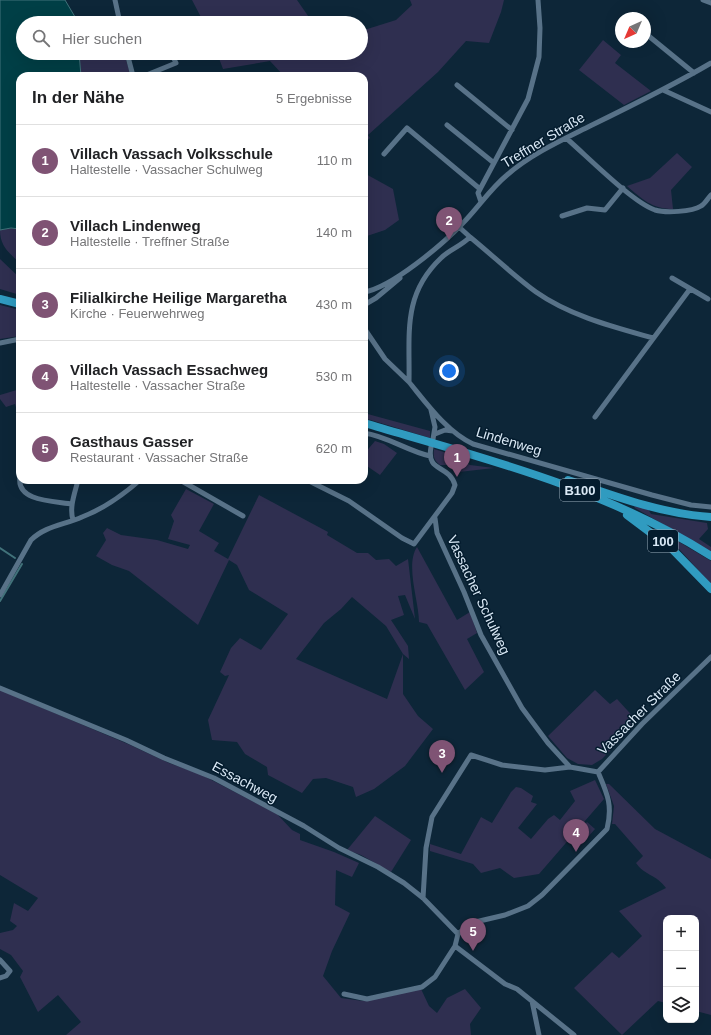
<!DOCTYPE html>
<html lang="de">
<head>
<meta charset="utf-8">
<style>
	body { margin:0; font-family:Helvetica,sans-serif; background:#f2f2f2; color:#202124 }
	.controls { position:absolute; right:12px; bottom:12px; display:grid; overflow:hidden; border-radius:8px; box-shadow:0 4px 16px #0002 }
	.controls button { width:36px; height:36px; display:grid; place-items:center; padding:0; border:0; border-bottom:1px solid #e0e0e0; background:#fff; color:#202124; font:20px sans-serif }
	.compass { position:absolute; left:615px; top:12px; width:36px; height:36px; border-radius:50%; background:#fff; box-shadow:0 4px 16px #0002; rotate:224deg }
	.you { position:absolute; left:449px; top:371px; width:14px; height:14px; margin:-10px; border:3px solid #fff; border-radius:50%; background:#1a73e8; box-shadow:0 0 0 6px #1a73e833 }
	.badge { display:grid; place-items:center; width:26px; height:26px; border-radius:50%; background:#7f5374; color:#fff; font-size:13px; font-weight:700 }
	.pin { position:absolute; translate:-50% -33px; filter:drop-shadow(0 1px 2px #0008) }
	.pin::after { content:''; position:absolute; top:21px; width:14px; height:12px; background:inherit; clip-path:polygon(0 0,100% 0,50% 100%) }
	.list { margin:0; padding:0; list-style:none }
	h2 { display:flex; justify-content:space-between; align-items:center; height:52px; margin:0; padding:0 16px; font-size:17px }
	h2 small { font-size:13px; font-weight:400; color:#757577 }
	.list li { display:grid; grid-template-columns:26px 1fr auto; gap:12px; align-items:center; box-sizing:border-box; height:72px; padding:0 16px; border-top:1px solid #e0e0e0 }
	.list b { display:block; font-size:15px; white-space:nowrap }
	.list p { margin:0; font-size:13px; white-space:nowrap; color:#757577 }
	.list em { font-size:13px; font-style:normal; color:#757577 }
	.icon { flex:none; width:22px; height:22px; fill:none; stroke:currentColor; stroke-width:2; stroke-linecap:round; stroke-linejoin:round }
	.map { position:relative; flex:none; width:711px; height:1035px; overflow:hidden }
	.search { position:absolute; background:#fff; box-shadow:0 4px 16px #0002; left:16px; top:16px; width:352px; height:44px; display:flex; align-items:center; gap:10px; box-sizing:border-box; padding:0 14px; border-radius:22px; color:#757577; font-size:15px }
	.panel { position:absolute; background:#fff; box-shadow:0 4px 16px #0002; left:16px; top:72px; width:352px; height:412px; border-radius:12px }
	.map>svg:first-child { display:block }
</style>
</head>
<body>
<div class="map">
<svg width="711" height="1035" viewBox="0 0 711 1035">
	<rect width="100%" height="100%" fill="#0d2638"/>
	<path fill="#2f2f50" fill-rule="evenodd" d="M192,0H297L313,23H204Z
		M410,0H504L501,12L489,43L466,41L438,72L368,135L370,138L364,143V76H284L270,61L223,69L217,53H361V31L396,20L412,5Z
		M603,40L621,55L615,63L651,91L624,105L579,70Z
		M79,53H124L131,76H81Z
		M677,153L692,167L671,190L673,209C652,209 642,199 627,186L650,178Z
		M364,173L393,189L399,220L385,230L364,237Z
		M11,228L20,229V263C9,253 0,246 0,230Z
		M0,259L20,278V295L0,289Z
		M0,305L20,310V336L0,339Z
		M20,370V416L18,414L15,404L6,407L0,399V395L20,389L18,371Z
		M364,413L430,431V438L364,418Z
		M375,441L384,444L397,453L380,475L364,464V454Z
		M434,449L450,454L470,465L494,468L459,472L448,465H440C434,460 433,457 434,449Z
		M186,489L214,504L199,531L219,543L214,551L228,559L259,495L328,532L327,535L357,553H368L376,560L389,559L396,566L408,559L415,619L405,595L398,596L404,615L391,620L408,646L409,659L403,654V694L418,716L433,729L405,766L374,789L356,797L353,787L326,778L313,779L302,793L268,775L267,767L245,754L237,742L212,740L208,720L229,675L225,676L220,672L231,648L240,638L261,650L288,614L249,590L237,565L229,560L198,625L129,571L112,565L96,556L106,540L103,533L107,528L121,535L157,540L188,549L190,545L168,539L174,521L171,515ZM352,597L386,626L403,654L387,699L296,659L324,623L341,609Z
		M634,506L648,509L651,514L707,523L708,529L699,539L711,547V552L635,508Z
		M659,530L711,561V584L679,549L658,532Z
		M417,547L457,620L470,612L477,633L467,639L484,672L465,690L427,624L419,622C419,601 405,565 417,547Z
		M0,690L128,744L169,763L200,774L277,814L292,830L300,834V840L334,852L359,863L352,877L336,870L335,905L350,913L332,951L323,976L341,998L363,1001L421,989L429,1006L437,1013L447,998L465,989L481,1008L470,1024L471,1035H66L81,1022L58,995L38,1012L20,977L23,971L11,955L0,949V933L13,930L17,926L10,921L14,903L28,911L38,898L0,875Z
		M595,690L610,704L617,699L638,722L602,759L592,765L578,764L567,758L548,736Z
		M595,780L604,799L539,874L514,878L500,868L481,873L473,864L430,851V844L461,854L481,817L492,823L511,792L516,787L521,788L533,796L531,802L537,804L518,828L531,839L548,819L554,815L560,820L575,801L570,791Z
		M606,784H609L655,829L711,859V1015L696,1011V918H666V1003L658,1001L622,1035L574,988L612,952L619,958L642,936L619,911L666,888C657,875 644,875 636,863L643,856L615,824H612L614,806Z
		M375,816L411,840L391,872L361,855L347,850Z
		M587,822L595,829L580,846L572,838Z"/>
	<path fill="#003f46" stroke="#41727a" d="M0,0H65L78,22L23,23V53H79L81,76H20V229L11,228L0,230Z"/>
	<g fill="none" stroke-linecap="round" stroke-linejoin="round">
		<path stroke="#41727a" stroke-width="2" d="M0,548L15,558
			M0,601L22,564"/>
		<path stroke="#587288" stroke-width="5" d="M115,0L120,23
			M703,0L711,3
			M645,33L694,73
			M127,53L133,76
			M144,76L176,63L171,53
			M457,85L512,130
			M663,90L711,112
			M447,125L494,163
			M566,138C587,156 632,202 655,210C665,213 692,212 701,206C705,204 708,198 711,195
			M384,154L407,128L480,189
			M481,202L478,193L528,99L539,57L540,28L538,0
			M562,216L587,208L605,210L623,188
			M459,227L470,237C460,247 450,249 441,258C402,295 410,334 409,382C427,404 447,432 473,444L652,495L691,505L711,507
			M470,237C492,255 513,275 536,292C570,316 614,327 653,338
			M672,278L708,299
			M364,292C391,288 443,244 462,224C478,208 490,189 507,175C531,154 562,140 590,126C631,106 672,86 711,63
			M364,305L376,298L400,278
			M364,328L385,359L409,382
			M0,343L20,339
			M431,410L435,427L433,439
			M595,417L690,289
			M364,433C387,436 407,451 430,456
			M435,434L445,430L453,431
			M20,477C16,502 55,501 72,504
			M180,480L243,516
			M307,480L349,501L402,538L414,544L452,493L455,485C449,464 426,473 431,447
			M435,518L437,533L464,592L481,635L522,708L548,743L570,767
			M73,520C69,507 75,493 78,480
			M0,595L31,540C45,526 64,525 82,517C103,509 123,495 140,480
			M0,688L126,740L164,758L214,778L304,826L339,848L378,867L404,883L423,898L458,934
			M423,898L426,848L432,817L471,755L502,765L545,770L570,767L598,772
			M0,960L10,971L6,976L0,978
			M344,994L367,999L422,987L435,977L455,946
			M532,1001L539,1035
			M574,1035L517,989L505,984L455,946L458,934L471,923L505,915L528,906L542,895L607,829C613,805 607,793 598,772L642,724L711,657"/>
		<path stroke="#309bc0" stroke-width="8" d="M0,299L20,304
			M364,423C483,458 605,488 711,556
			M568,480C614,496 662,514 711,517
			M627,515L671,548L711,589"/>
	</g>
	<g text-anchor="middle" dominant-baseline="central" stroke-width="3" stroke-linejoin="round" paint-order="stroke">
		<g fill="#041c2e" stroke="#99abb9" stroke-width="1">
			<rect x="560" y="479" width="40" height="22" rx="3"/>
			<rect x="648" y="530" width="30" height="22" rx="3"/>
		</g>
		<g font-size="13" font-weight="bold" fill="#d9e8f5">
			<text x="580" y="490">B100</text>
			<text x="663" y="541">100</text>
		</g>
		<g font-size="14" fill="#d9e8f5" stroke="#041c2e">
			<text transform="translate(543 140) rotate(-31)">Treffner Straße</text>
			<text transform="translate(509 441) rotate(17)">Lindenweg</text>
			<text transform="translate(479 595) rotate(65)">Vassacher Schulweg</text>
			<text transform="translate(639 713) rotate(-45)">Vassacher Straße</text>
			<text transform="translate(245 782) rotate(28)">Essachweg</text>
		</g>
	</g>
</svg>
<div class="controls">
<button>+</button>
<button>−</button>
<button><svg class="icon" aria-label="layers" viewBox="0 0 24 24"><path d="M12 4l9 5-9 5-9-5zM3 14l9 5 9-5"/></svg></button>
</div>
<svg class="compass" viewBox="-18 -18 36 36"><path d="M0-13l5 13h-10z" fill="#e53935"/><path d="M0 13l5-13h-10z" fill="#757577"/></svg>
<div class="you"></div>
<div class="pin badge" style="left:457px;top:477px">1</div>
<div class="pin badge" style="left:449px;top:240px">2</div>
<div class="pin badge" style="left:442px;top:773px">3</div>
<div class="pin badge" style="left:576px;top:852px">4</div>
<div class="pin badge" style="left:473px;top:951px">5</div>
<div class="search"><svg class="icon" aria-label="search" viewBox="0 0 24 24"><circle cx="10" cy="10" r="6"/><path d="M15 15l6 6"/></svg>Hier suchen</div>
<section class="panel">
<h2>In der Nähe<small>5 Ergebnisse</small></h2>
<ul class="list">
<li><span class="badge">1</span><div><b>Villach Vassach Volksschule</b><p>Haltestelle · Vassacher Schulweg</p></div><em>110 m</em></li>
<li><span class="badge">2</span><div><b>Villach Lindenweg</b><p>Haltestelle · Treffner Straße</p></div><em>140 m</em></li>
<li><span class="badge">3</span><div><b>Filialkirche Heilige Margaretha</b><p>Kirche · Feuerwehrweg</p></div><em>430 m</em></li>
<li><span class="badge">4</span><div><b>Villach Vassach Essachweg</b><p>Haltestelle · Vassacher Straße</p></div><em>530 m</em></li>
<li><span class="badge">5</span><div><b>Gasthaus Gasser</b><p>Restaurant · Vassacher Straße</p></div><em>620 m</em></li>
</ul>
</section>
</div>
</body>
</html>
